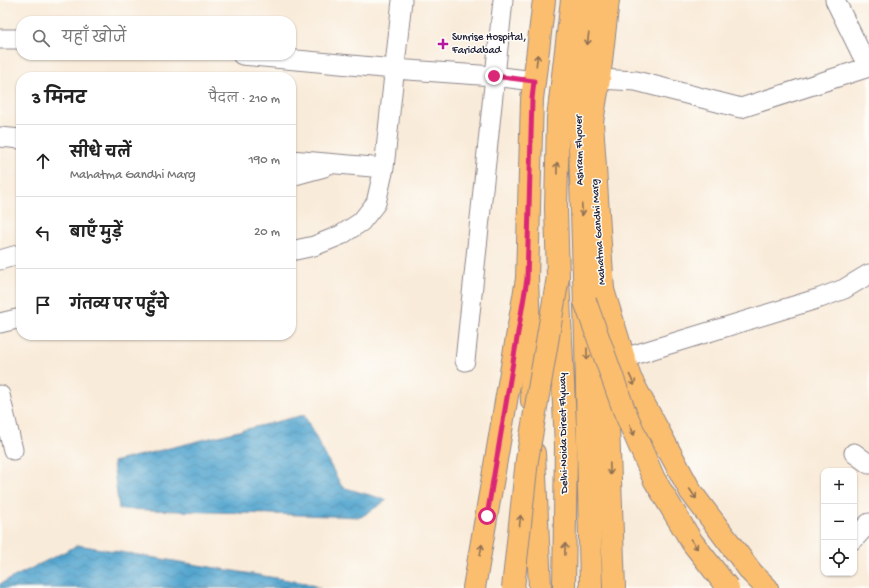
<!DOCTYPE html>
<html lang="hi">
<head>
<meta charset="utf-8">
<style>
	body { margin:0; font-family:"Gochi Hand","Playpen Sans Deva",sans-serif; background:#f2f2f2; color:#222 }
	.controls { position:absolute; right:12px; bottom:12px; display:grid; overflow:hidden; border-radius:8px; box-shadow:0 1px 3px #0004 }
	.controls button { width:36px; height:36px; display:grid; place-items:center; padding:0; border:0; border-bottom:1px solid #e0e0e0; background:#fff; color:#222; font:20px sans-serif }
	.stop { position:absolute; width:12px; height:12px; margin:-9px; border:3px solid #db2777; border-radius:50%; background:#fff }
	.stop.end { background:#db2777; border-color:#fff; box-shadow:0 1px 4px #0008 }
	.list { margin:0; padding:0; list-style:none }
	h2 { display:flex; justify-content:space-between; align-items:center; height:52px; margin:0; padding:0 16px; font-size:17px }
	h2 small { font-size:13px; font-weight:400; color:#767676 }
	.list li { display:grid; grid-template-columns:26px 1fr auto; gap:12px; align-items:center; box-sizing:border-box; height:72px; padding:0 16px; border-top:1px solid #e0e0e0 }
	.list b { display:block; font-size:15px; white-space:nowrap }
	.list p { margin:0; font-size:13px; white-space:nowrap; color:#767676 }
	.list em { font-size:13px; font-style:normal; color:#767676 }
	.icon { flex:none; width:22px; height:22px; fill:none; stroke:currentColor; stroke-width:2; stroke-linecap:round; stroke-linejoin:round }
	.map { position:relative; flex:none; width:869px; height:588px; overflow:hidden }
	.search { position:absolute; background:#fff; box-shadow:0 1px 3px #0004; left:16px; top:16px; width:280px; height:44px; display:flex; align-items:center; gap:10px; box-sizing:border-box; padding:0 14px; border-radius:16px; color:#767676; font-size:15px }
	.panel { position:absolute; background:#fff; box-shadow:0 1px 3px #0004; left:16px; top:72px; width:280px; height:268px; border-radius:16px }
	.map>svg:first-child { display:block }
</style>
</head>
<body>
<div class="map">
<svg width="869" height="588" viewBox="0 0 869 588">
	<defs>
		<pattern id="water-waves" width="16" height="10" patternUnits="userSpaceOnUse"><rect width="16" height="10" fill="#55a6cf"/><path d="M0 5q4-4 8 0t8 0" fill="none" stroke="#4687a9"/></pattern>
	</defs>
	<rect width="100%" height="100%" fill="#fdfcf7"/>
	<filter id="ink" filterUnits="userSpaceOnUse"><feTurbulence type="fractalNoise" baseFrequency=".025" numOctaves="2"/><feDisplacementMap in="SourceGraphic" scale="8" xChannelSelector="R" yChannelSelector="G"/><feConvolveMatrix kernelMatrix="1 2 1 2 8 2 1 2 1" color-interpolation-filters="sRGB"/></filter>
	<filter id="wash" filterUnits="userSpaceOnUse"><feTurbulence type="fractalNoise" baseFrequency=".012" numOctaves="4" result="noise"/><feDisplacementMap in="SourceGraphic" scale="16" xChannelSelector="R" yChannelSelector="G"/><feGaussianBlur stdDeviation="0.9" result="paint"/><feColorMatrix in="noise" values="0 0 0 0 0 0 0 0 0 0 0 0 0 0 0 0 0 1.4 0 .05"/><feComposite in="paint" operator="in"/></filter>
	<g filter="url(#wash)">
		<rect width="100%" height="100%" fill="#f9ebd9"/>
		<path fill="url(#water-waves)" stroke="#3c6485" d="M304,415L342,487L387,500L361,517L119,509L113,462Z
			M78,545L306,583L320,588H0V584Z"/>
	</g>
	<g filter="url(#ink)">
		<g fill="none" stroke-linecap="round" stroke-linejoin="round">
			<defs>
				<path id="minor" d="M835,0L862,55L869,66
					M0,39H21
					M242,55L394,69L494,76L534,81
					M599,79L636,81L741,108L869,67
					M0,137L21,139
					M291,160L384,168
					M291,176L324,167
					M291,251L314,246L341,235L361,222L376,203L384,168L402,0
					M0,260L21,254
					M0,323L21,318
					M624,358L820,298L844,289L869,274
					M465,361L503,0
					M0,395L13,450
					M854,453L869,464
					M854,539L869,523"/>
				<path id="major" d="M608,0L599,79L592,122L603,290L630,378L691,492L752,573L767,588
					M474,588L527,279L532,99L544,0"/>
				<path id="highway" d="M527,279L532,401
					M603,290L614,588
					M534,453L540,588
					M564,588L566,446L558,277L556,208L558,118L572,0
					M591,588L586,339L579,117L592,0"/>
			</defs>
			<use href="#minor" stroke="#8e868a" stroke-width="21"/>
			<use href="#major" stroke="#8e868a" stroke-width="24"/>
			<use href="#highway" stroke="#8e868a" stroke-width="24"/>
			<use href="#minor" stroke="#fff" stroke-width="19"/>
			<use href="#major" stroke="#fbbe6e" stroke-width="22"/>
			<use href="#highway" stroke="#fbbe6e" stroke-width="22"/>
			<defs>
				<path id="highway-bridge" d="M585,301L624,410L654,479L692,542L728,588
					M513,588L527,460L558,277"/>
			</defs>
			<use href="#highway-bridge" stroke="#8e868a" stroke-width="24" stroke-linecap="butt"/>
			<use href="#highway-bridge" stroke="#fbbe6e" stroke-width="22"/>
		</g>
		<defs><path id="oneway-shaft" d="M-6 0H5M1.5-3L5.5 0L1.5 3" fill="none" stroke-width="1.6" stroke-linecap="round" stroke-linejoin="round"/></defs>
		<g stroke="#8e7054">
			<use href="#oneway-shaft" transform="translate(588 39) rotate(97)"/>
			<use href="#oneway-shaft" transform="translate(537 60) rotate(-83)"/>
			<use href="#oneway-shaft" transform="translate(557 168) rotate(-89)"/>
			<use href="#oneway-shaft" transform="translate(582 210) rotate(88)"/>
			<use href="#oneway-shaft" transform="translate(587 354) rotate(89)"/>
			<use href="#oneway-shaft" transform="translate(632 380) rotate(65)"/>
			<use href="#oneway-shaft" transform="translate(632 430) rotate(66)"/>
			<use href="#oneway-shaft" transform="translate(610 469) rotate(88)"/>
			<use href="#oneway-shaft" transform="translate(693 494) rotate(56)"/>
			<use href="#oneway-shaft" transform="translate(520 521) rotate(-84)"/>
			<use href="#oneway-shaft" transform="translate(694 544) rotate(54)"/>
			<use href="#oneway-shaft" transform="translate(565 549) rotate(-89)"/>
			<use href="#oneway-shaft" transform="translate(481 550) rotate(-80)"/>
		</g>
	</g>
	<g fill="none" stroke-linecap="round" stroke-linejoin="round" filter="url(#ink)">
		<path stroke="#db2777" stroke-width="5" d="M487,516L527,279L532,99L534,81L494,76"/>
	</g>
	<path fill="#b5179e" stroke="#fdfcf7" stroke-width="1.5" d="M441 38h4v4h4v4h-4v4h-4v-4h-4v-4h4z"/>
	<g text-anchor="middle" dominant-baseline="central" stroke-width="3" stroke-linejoin="round" paint-order="stroke">
		<g font-size="11" fill="#22223b" stroke="#fdfcf7" text-anchor="start">
			<text x="452" y="38">Sunrise Hospital,<tspan x="452" dy="13">Faridabad</tspan></text>
		</g>
		<g font-size="11" fill="#22223b" stroke="#fdfcf7">
			<text transform="translate(580 150) rotate(-91)">Ashram Flyover</text>
			<text transform="translate(599 232) rotate(-94)">Mahatma Gandhi Marg</text>
			<text transform="translate(564 433) rotate(-91)">Delhi-Noida Direct Flyway</text>
		</g>
	</g>
</svg>
<div class="controls">
<button>+</button>
<button>−</button>
<button><svg class="icon" aria-label="locate" viewBox="0 0 24 24"><circle cx="12" cy="12" r="6"/><path d="M12 2v4M12 18v4M2 12h4M18 12h4"/></svg></button>
</div>
<div class="stop" style="left:487px;top:516px"></div>
<div class="stop end" style="left:494px;top:76px"></div>
<div class="search"><svg class="icon" aria-label="search" viewBox="0 0 24 24"><circle cx="10" cy="10" r="6"/><path d="M15 15l6 6"/></svg>यहाँ खोजें</div>
<section class="panel">
<h2>3 मिनट<small>पैदल · 210 m</small></h2>
<ul class="list">
<li><svg class="icon" aria-label="ahead" viewBox="0 0 24 24"><path d="M12 20V5M6 11l6-6 6 6"/></svg><div><b>सीधे चलें</b><p>Mahatma Gandhi Marg</p></div><em>190 m</em></li>
<li><svg class="icon" aria-label="left" viewBox="0 0 24 24"><path d="M17 20v-9H6M10 6l-5 5 5 5"/></svg><div><b>बाएँ मुड़ें</b></div><em>20 m</em></li>
<li><svg class="icon" aria-label="arrive" viewBox="0 0 24 24"><path d="M6 21V4h12l-3 4 3 4H6"/></svg><div><b>गंतव्य पर पहुँचे</b></div></li>
</ul>
</section>
</div>
</body>
</html>
